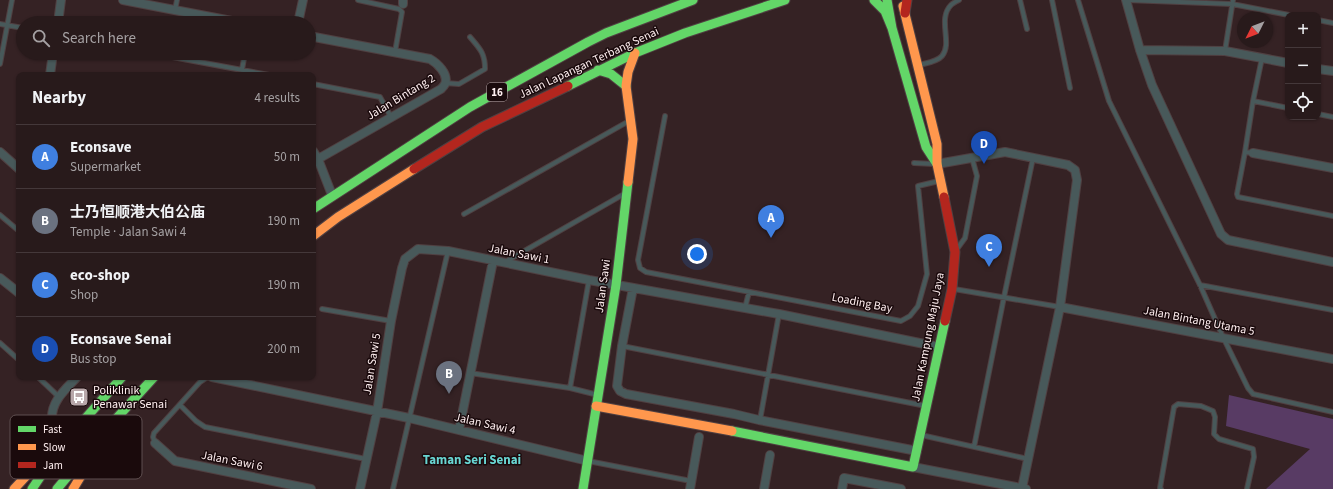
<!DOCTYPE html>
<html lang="en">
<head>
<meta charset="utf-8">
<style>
	body { margin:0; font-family:"Source Sans 3","Noto Sans SC",sans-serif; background:#302324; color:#f1f3f6 }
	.controls { position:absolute; right:12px; top:12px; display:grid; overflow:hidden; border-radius:8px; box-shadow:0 1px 3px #0004 }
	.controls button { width:36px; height:36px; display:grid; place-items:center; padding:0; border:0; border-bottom:1px solid #44383a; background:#281a1b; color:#f1f3f6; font:20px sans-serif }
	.compass { position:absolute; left:1237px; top:12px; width:36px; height:36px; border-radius:50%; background:#281a1b; box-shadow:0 1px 3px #0004; rotate:228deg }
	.you { position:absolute; left:697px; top:254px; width:14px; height:14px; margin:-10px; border:3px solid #fff; border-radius:50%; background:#1a73e8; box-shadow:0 0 0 6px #1a73e833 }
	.badge { display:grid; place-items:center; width:26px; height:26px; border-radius:50%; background:#b8a7a9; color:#fff; font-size:13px; font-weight:700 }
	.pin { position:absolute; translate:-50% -33px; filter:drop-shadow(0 1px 2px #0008) }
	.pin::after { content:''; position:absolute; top:21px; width:14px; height:12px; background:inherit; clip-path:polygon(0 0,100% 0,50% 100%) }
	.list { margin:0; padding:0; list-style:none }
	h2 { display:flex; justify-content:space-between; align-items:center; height:52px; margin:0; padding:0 16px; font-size:17px }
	h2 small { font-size:13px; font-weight:400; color:#a5a1a3 }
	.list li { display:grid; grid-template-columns:26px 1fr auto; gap:12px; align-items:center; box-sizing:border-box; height:64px; padding:0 16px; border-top:1px solid #44383a }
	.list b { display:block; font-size:15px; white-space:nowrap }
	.list p { margin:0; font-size:13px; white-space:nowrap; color:#a5a1a3 }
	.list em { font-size:13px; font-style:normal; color:#a5a1a3 }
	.icon { flex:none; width:22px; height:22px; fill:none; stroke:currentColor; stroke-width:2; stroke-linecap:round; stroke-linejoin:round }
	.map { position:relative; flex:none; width:1333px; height:489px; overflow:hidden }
	.search { position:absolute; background:#281a1b; box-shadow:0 1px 3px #0004; left:16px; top:16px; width:300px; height:44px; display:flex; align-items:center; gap:10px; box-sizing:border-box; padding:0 14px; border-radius:22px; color:#a5a1a3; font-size:15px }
	.panel { position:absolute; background:#281a1b; box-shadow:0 1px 3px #0004; left:16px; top:72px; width:300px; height:308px; border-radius:8px }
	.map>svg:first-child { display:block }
</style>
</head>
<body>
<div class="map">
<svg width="1333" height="489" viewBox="0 0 1333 489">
	<rect width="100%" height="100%" fill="#352224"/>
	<path fill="#583b64" d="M1229,395L1333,419V489H1266L1310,449L1226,426Z"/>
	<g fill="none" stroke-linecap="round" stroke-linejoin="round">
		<defs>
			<path id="lane" d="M358,0L399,9L402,12L395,52
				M1020,0L1027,29
				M1052,0L1070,88
				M1078,0L1109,101L1200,285L1223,337L1248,388L1253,394L1333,412
				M1127,0L1232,4L1289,15
				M175,10L177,0
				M1318,20L1333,23
				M0,24L23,28
				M1225,51L1233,0
				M151,53L269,75
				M1262,58L1253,101L1288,108
				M0,64L12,0
				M919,65C926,63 937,62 942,56C953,43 937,19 951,5C953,3 957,1 959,0
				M241,75L245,53
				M445,83L459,84L485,69C485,53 480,49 470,37
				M313,84L380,97L391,117
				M1318,114L1333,117
				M665,116L638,260L640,268L646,272L901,321L910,316L918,306L927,274L918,186L939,181
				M1245,152L1253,101
				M1253,153L1245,152L1237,194L1238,197L1333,216
				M914,163L935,164
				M464,214L629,121
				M0,215L19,231
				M957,249L965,238L977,176L972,158
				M505,262L624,194
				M589,280L570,388L598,395
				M1200,285L1333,310
				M954,289L1060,307
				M745,308L749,292
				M322,309L391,321
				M0,343L19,360
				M622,346L926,406
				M470,373L570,388
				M38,377L59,397
				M180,405L196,421L205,427L366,459
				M760,420L779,314
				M921,435L1028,459
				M155,443L153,437L154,433L200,382L206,378L212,377
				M974,447L1004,297L1033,158
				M588,461L691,481
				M393,489L448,251
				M1161,489L1160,488L1174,407L1178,404L1201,406L1213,411L1215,417L1214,434L1219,439L1253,449L1254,457L1247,489"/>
			<path id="street" d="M123,0L242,23
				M1126,0L1140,50L1152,85L1221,234L1228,240L1333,262
				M403,4V0
				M58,23L61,0
				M298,23L303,0
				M309,36L430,59C437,63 449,74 445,84C444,86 442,88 441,89L318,159L313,164
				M1140,50L1225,51L1288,63
				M1318,69L1333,71
				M50,75L53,53
				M313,151L318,159L332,195
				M0,152L19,169
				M1253,153L1333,168
				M937,164L1005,152L1068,165L1075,170L1077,180L1060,307L1022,488
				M0,278L19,293
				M633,288L622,346L617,386L620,391L626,394L734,414L759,420L917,451
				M1060,307L1333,359
				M212,377L409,418L588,461
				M459,430L493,261
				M155,443L175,461L311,489
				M61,446C58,438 53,428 52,419C51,401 66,389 77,377
				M913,467L1026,489
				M360,489L377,412L391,321L402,268L405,259L418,249L448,251L589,280L779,314L939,347
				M690,489L699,437
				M764,489L770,455
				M842,489L844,478L901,489"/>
			<path id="fast" d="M874,0L885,11L892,28
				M887,0L892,28L926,147L937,164
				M598,70L611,74L626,86
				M568,86L635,53L685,33L785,0
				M313,209L470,107L588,42L606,33L693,0
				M732,431L913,467L945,321
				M32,489L61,446L122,377
				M57,489L115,420L154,377
				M583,489L616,285L628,182"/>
			<path id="slow" d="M903,6L937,144V164L944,197
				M628,182L633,139L626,86L628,72L635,53
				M313,236L338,217L414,169
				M596,406L732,431
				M14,489L29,473L49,457
				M73,489L93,456"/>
			<path id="jam" d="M905,13L907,0
				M414,169L482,127L568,86
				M944,197L955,252L952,289L945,321"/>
		</defs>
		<use href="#lane" stroke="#504042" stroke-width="6"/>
		<use href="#street" stroke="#504042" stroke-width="10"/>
		<use href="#fast" stroke="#504042" stroke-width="11"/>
		<use href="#slow" stroke="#504042" stroke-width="11"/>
		<use href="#jam" stroke="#504042" stroke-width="11"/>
		<use href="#lane" stroke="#48595a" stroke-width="4"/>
		<use href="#street" stroke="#48595a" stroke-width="8"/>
		<use href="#fast" stroke="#63d668" stroke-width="9"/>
		<use href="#slow" stroke="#ff974d" stroke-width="9"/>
		<use href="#jam" stroke="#b3261e" stroke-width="9"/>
	</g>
	<defs>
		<symbol id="bus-square" viewBox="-11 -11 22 22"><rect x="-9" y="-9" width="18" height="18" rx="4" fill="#b8a7a9" stroke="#1a0a0c"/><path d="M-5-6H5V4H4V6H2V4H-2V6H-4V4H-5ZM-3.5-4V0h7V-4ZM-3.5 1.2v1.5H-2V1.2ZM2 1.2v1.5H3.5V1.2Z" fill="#fff"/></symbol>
	</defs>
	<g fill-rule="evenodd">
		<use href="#bus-square" x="68" y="386" width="22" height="22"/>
	</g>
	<g text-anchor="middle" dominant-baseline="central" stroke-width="3" stroke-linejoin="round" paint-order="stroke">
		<rect fill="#1a0a0c" stroke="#baaaac" stroke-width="1" x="487" y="83" width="20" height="18" rx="3"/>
		<g font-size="11" font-weight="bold" fill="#ffeff0">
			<text x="497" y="92">16</text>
		</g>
		<g font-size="12" fill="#ffeff0" stroke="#1a0a0c">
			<text transform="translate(589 63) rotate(-25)">Jalan Lapangan Terbang Senai</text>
			<text transform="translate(401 97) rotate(-31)">Jalan Bintang 2</text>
			<text transform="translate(519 254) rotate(11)">Jalan Sawi 1</text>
			<text transform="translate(603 286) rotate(-82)">Jalan Sawi</text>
			<text transform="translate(862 303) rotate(11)">Loading Bay</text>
			<text transform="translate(1199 321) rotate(11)">Jalan Bintang Utama 5</text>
			<text transform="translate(928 337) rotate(-79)">Jalan Kampung Maju Jaya</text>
			<text transform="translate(372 364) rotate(-81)">Jalan Sawi 5</text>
			<text transform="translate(485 424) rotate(13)">Jalan Sawi 4</text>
			<text transform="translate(232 461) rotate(11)">Jalan Sawi 6</text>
		</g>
		<g font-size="12" fill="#ffeff0" stroke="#1a0a0c" text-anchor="start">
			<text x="93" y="390">Poliklinik<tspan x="93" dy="14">Penawar Senai</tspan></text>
		</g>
		<g font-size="13" font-weight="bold" fill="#68d5d2" stroke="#1a0a0c">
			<text x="472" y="460">Taman Seri Senai</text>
		</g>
	</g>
	<rect x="10" y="415" width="132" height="64" rx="6" fill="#1a0a0c" stroke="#5f4f50" stroke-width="1"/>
	<rect x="18" y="426" width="18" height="6" fill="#63d668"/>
	<rect x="18" y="444" width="18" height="6" fill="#ff974d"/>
	<rect x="18" y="462" width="18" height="6" fill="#b3261e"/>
	<g font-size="11" fill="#ffeff0">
		<text x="43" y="433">Fast</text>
		<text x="43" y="451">Slow</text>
		<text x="43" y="469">Jam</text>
	</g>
</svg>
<div class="controls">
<button>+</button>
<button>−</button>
<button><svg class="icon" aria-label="locate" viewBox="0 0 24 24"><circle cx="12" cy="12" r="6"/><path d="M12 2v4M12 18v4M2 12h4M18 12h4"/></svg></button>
</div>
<svg class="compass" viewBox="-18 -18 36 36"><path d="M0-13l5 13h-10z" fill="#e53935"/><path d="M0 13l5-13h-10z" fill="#a5a1a3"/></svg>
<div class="you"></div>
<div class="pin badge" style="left:771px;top:238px;background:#3f7fe0">A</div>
<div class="pin badge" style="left:449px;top:394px;background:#6b7280">B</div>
<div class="pin badge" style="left:989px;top:267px;background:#3f7fe0">C</div>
<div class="pin badge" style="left:984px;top:164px;background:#1a4fb4">D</div>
<div class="search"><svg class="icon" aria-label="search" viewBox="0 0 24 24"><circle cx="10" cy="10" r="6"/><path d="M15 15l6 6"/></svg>Search here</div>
<section class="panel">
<h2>Nearby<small>4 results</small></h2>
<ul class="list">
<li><span class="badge" style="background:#3f7fe0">A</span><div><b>Econsave</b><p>Supermarket</p></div><em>50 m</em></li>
<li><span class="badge" style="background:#6b7280">B</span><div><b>士乃恒顺港大伯公庙</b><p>Temple · Jalan Sawi 4</p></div><em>190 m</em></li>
<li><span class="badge" style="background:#3f7fe0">C</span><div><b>eco-shop</b><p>Shop</p></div><em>190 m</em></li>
<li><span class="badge" style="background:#1a4fb4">D</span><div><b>Econsave Senai</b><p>Bus stop</p></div><em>200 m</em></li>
</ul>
</section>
</div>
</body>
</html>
